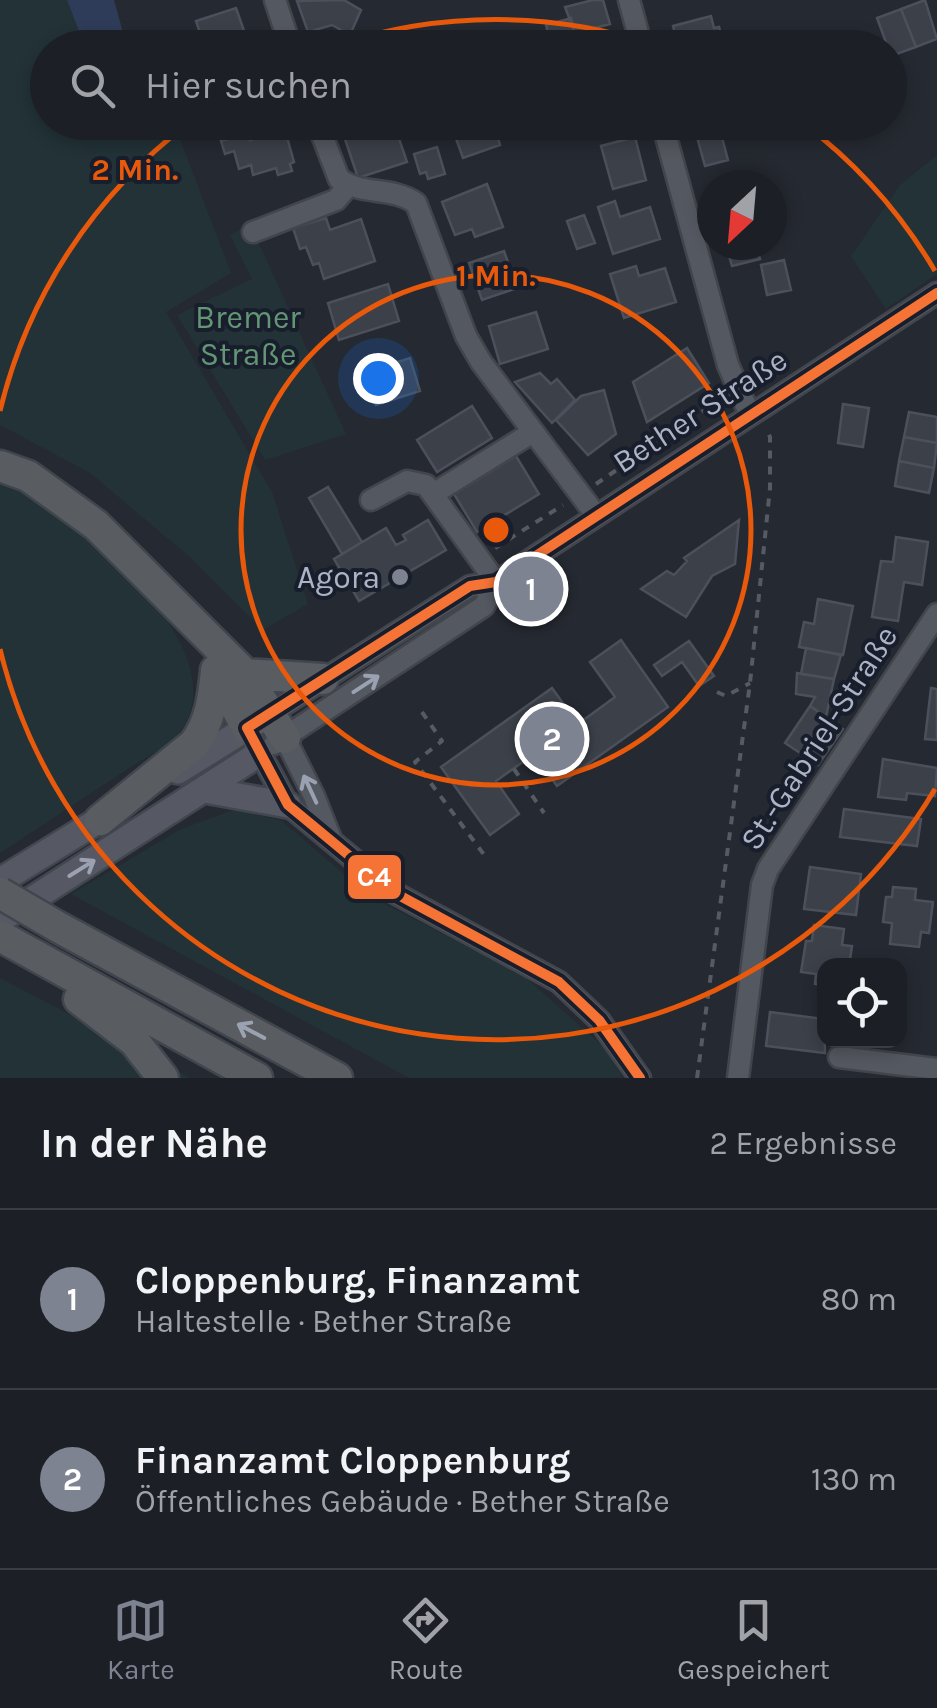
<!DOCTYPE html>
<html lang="de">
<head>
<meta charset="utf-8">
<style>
	body { margin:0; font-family:Karla,sans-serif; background:#292c32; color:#f1f3f6 }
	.controls { position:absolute; right:30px; bottom:30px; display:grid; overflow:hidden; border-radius:20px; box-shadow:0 5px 15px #0003 }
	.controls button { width:90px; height:90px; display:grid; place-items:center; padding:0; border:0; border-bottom:2px solid #3a3d42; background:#1c1f25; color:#f1f3f6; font:50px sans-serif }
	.compass { position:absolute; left:697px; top:170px; width:90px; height:90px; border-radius:50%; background:#1c1f25; box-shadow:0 5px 15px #0003; rotate:206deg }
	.you { position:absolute; left:378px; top:378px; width:35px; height:35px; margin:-25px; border:8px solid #fff; border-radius:50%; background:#1a73e8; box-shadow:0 0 0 15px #1a73e833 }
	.badge { display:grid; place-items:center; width:65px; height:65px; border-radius:50%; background:#7d8391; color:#fff; font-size:32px; font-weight:700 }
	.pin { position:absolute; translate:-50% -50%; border:5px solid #fff; box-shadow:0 2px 10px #0006 }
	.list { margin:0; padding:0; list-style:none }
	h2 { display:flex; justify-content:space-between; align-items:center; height:130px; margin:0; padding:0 40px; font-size:42px }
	h2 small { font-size:32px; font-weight:400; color:#a0a2a7 }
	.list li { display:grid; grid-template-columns:65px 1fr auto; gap:30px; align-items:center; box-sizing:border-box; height:180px; padding:0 40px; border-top:2px solid #3a3d42 }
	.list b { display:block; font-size:38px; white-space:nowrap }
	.list p { margin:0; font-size:32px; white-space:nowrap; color:#a0a2a7 }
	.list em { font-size:32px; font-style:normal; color:#a0a2a7 }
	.icon { flex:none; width:55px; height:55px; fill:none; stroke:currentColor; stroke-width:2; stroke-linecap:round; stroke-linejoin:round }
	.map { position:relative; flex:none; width:937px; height:1078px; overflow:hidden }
	.search { position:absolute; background:#1c1f25; box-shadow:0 5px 15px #0003; left:30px; right:30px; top:30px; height:110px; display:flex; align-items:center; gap:25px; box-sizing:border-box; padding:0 35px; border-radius:55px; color:#a0a2a7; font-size:38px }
	.sheet { height:490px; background:#1c1f25 }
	nav { display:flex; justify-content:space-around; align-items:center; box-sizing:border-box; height:140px; border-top:2px solid #3a3d42; background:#1c1f25; font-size:28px; color:#a0a2a7 }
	nav a { display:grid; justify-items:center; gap:5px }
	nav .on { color:#7d8391 }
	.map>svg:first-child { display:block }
</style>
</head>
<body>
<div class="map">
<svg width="937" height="1078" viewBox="0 0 937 1078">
	<rect width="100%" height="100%" fill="#252931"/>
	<path fill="#223237" d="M0,0H67L85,47L48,48V122L174,123L231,273L166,312L272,492L308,604L263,630L191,558L90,473L0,425Z
		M937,155V274L886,309L851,256L900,185Z
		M250,224L346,434L265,460L177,315L252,279L230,235Z
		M0,484C12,488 25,491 35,498C95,535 241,656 178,735C169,747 147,756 134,765C90,794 45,823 0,853Z
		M236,809L282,821L371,897L524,976L606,1049L623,1078H409L71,894L181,829Z
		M0,978L191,1078H0Z"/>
	<path fill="#2f3c59" d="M67,0H114L127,47H85Z"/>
	<path fill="#3c4049" stroke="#4b505a" stroke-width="2.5" d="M344,0L361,10L350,35L332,25L308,32L297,1Z
		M593,0H603L610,24L575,33L565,7Z
		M925,0L937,39L916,47L901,9Z
		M236,8L248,42L232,48H205L196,21Z
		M901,9L916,47L891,56L877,18Z
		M711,16L714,28L719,27L725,48H670L668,40L676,38L673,26Z
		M571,18L577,43L552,48L546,25Z
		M450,122H493L500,145L463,158Z
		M693,122H735L736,126L697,137Z
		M394,124L407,162L358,178L345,139Z
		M285,130L294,162L290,164L292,171L278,175L276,168L253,175L251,165L239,169L234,151L225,154L221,141L248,133L250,140Z
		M720,130L728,160L705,166L697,137Z
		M635,137L646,180L613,189L601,146Z
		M437,147L445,174L428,179L426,172L420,174L414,154Z
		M487,184L503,227L475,237L472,229L455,235L442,202Z
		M615,201L620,217L650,207L660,239L613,254L598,207Z
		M584,215L595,243L577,249L567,221Z
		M326,218L330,230L361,219L375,261L324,279L319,263L313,265L306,247L300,249L293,228Z
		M726,245H756L760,259L732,266Z
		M504,251L517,288L482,300L469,263Z
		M784,260L791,290L767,295L761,265Z
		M636,266L639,276L665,268L676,302L624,318L610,274Z
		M388,284L399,321L339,340L328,303Z
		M536,312L548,349L500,364L489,326Z
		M687,348L709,383L647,422L633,382Z
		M410,358L420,391L376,405L366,372Z
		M540,373L551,384L557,379L575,400L552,423L515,382Z
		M604,390L616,434L588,455L556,420L581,396Z
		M843,404L869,408L863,447L838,443Z
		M472,406L492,438L437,472L417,440Z
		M909,412L937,417V443L904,437Z
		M904,437L937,443L934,468L899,461Z
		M516,456L539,494L477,532L454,494Z
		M899,461L934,468L929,493L895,486Z
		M328,487L362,542L342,554L309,498Z
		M428,520L446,550L359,601L334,559L386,528L396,545L406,540L403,535Z
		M739,520L735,564L712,576L686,617L641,589L667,571L674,575L687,561L684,558Z
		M896,537L928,542L922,585L904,582L898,621L872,617L881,561L893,562Z
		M818,599L853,606L843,655L799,647L804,622L814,624Z
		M621,640L668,707L557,786L534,754L496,781L519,814L490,835L441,767L552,688L578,724L615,697L590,662Z
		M689,641L714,676L699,686L682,662L662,676L654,665Z
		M806,648L841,655L834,679L801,674Z
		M797,673L834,679L826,717L810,706L815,697L796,694Z
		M931,688L937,689V740L925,739Z
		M810,706L843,729L818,765L785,743Z
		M883,759L937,768L935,796L907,793L906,800L878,797Z
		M844,809L921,819L917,846L840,837Z
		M810,867L861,874L856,915L804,909Z
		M893,887L916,889L915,900L933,902L929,933L921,932L919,947L890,944L892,923L883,922L886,897H892Z
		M814,925L844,929L842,945L852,946L849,966H824V985L815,984L816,974L801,972L806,941H812Z
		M770,1012L824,1019L825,1053L766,1046Z"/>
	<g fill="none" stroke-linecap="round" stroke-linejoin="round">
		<defs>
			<path id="minor" d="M275,0L291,48
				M629,0L642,48
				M317,122L339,179C363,196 391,186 416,203L466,336L481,362L595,514
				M662,122L728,365L750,415
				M253,232L336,200L348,186
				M433,494L533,432
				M371,500L407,481L426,485L496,582
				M271,713L470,586L496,582L937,293
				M285,738L314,796L331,839
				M254,742L288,805L393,892L559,982L599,1020L640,1078
				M274,744L484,606L496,582
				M839,1057L937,1069
				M738,1078L762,885L768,869L937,614"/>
			<path id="major" d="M178,771L263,718
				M205,790L288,805
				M0,881L114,811
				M0,920L260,753"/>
			<path id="highway" d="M0,466L28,476L96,525L245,674L285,738
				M216,670L247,728
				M245,674L323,679
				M100,820L194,744C211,721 213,698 216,671
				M58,927L337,1078
				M0,936L257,1078
				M79,999L134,1041L163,1078"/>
		</defs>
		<use href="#minor" stroke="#42454c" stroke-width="25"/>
		<use href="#major" stroke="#42464e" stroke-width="30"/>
		<use href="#highway" stroke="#40454e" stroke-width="35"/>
		<path stroke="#565a63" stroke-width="4" stroke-dasharray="8 8" stroke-linecap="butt" d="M596,484L721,399
			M495,548L563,505
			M717,692L726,696L750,683
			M422,712L442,741L415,762L485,856
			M514,769L544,813
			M900,981V975
			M697,1078L750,683L770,488V437L766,428"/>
		<use href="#minor" stroke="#545860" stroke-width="20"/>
		<use href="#major" stroke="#565963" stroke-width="25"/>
		<use href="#highway" stroke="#595c60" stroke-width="30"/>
		<defs>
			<path id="highway-bridge" d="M0,893L58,927"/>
		</defs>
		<use href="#highway-bridge" stroke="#40454e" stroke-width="35" stroke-linecap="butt"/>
		<use href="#highway-bridge" stroke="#595c60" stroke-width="30"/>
		<defs>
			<path id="bus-1" d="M640,1078L599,1020L559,982L393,892L288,805L247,728L470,586L496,582L937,293"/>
		</defs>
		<use href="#bus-1" stroke="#181e2c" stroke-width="18"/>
		<use href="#bus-1" stroke="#f57335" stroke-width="10"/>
	</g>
	<defs><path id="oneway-shaft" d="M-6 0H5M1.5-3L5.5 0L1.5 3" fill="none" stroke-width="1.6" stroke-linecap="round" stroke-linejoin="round" transform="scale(2.5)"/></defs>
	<g stroke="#9aa1b1">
		<use href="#oneway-shaft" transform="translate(366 684) rotate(-33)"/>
		<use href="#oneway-shaft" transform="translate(310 789) rotate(-115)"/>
	</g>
	<use stroke="#9ba1b1" href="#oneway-shaft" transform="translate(82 868) rotate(-32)"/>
	<use stroke="#9ba2b1" href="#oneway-shaft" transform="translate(251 1031) rotate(-152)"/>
	<g fill="none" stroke="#e8590c" stroke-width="5">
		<circle cx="496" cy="530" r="255"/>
		<path d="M935 789A510 510 0 0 1 0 649M0 411A510 510 0 0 1 189 123M334 46A510 510 0 0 1 658 46M803 123A510 510 0 0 1 935 271"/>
	</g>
	<circle fill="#7d8391" stroke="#181e2c" stroke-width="4" cx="400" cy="577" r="10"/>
	<g text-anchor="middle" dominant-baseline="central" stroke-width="8" stroke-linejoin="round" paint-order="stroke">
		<g font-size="32" fill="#639674" stroke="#181e2c">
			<text x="248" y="317">Bremer<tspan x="248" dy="37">Straße</tspan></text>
		</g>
		<g font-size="32" fill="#acb3c5" stroke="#181e2c">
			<text transform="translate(700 411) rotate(-33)">Bether Straße</text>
			<text transform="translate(819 738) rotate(-57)">St.-Gabriel-Straße</text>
		</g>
		<g font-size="32" fill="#acb3c5" stroke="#181e2c" text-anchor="end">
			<text x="380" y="577">Agora</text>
		</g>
	</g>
	<circle cx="496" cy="530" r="15" fill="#e8590c" stroke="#181e2c" stroke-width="5"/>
	<g font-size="30" text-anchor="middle" font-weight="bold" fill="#e8590c" stroke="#181e2c" stroke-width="8" stroke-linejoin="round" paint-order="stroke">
		<text x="135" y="180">2 Min.</text>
		<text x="496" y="286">1 Min.</text>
	</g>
	<rect stroke="#181e2c" stroke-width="4" x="346" y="853" width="57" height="48" rx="10" fill="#f57335"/>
	<g font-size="28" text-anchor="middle" font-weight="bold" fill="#fff">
		<text x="374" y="886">C4</text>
	</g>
</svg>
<div class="controls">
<button><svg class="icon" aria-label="locate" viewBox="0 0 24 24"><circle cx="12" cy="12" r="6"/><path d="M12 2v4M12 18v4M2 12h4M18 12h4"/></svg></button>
</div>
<svg class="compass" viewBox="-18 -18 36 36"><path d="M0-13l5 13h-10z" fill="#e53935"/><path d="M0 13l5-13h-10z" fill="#a0a2a7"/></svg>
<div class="you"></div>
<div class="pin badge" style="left:531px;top:589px">1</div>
<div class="pin badge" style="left:552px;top:739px">2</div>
<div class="search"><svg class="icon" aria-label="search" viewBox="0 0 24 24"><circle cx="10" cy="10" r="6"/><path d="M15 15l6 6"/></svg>Hier suchen</div>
</div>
<section class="sheet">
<h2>In der Nähe<small>2 Ergebnisse</small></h2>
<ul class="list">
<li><span class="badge">1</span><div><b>Cloppenburg, Finanzamt</b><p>Haltestelle · Bether Straße</p></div><em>80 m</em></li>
<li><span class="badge">2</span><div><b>Finanzamt Cloppenburg</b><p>Öffentliches Gebäude · Bether Straße</p></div><em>130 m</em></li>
</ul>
</section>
<nav>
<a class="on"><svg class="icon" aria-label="map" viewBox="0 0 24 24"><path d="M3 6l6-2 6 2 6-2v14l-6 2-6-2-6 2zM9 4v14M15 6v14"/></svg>Karte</a>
<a><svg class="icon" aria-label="directions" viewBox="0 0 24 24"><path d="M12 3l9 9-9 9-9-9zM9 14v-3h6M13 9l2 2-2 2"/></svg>Route</a>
<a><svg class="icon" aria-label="saved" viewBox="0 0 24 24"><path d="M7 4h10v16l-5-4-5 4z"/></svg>Gespeichert</a>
</nav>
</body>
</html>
